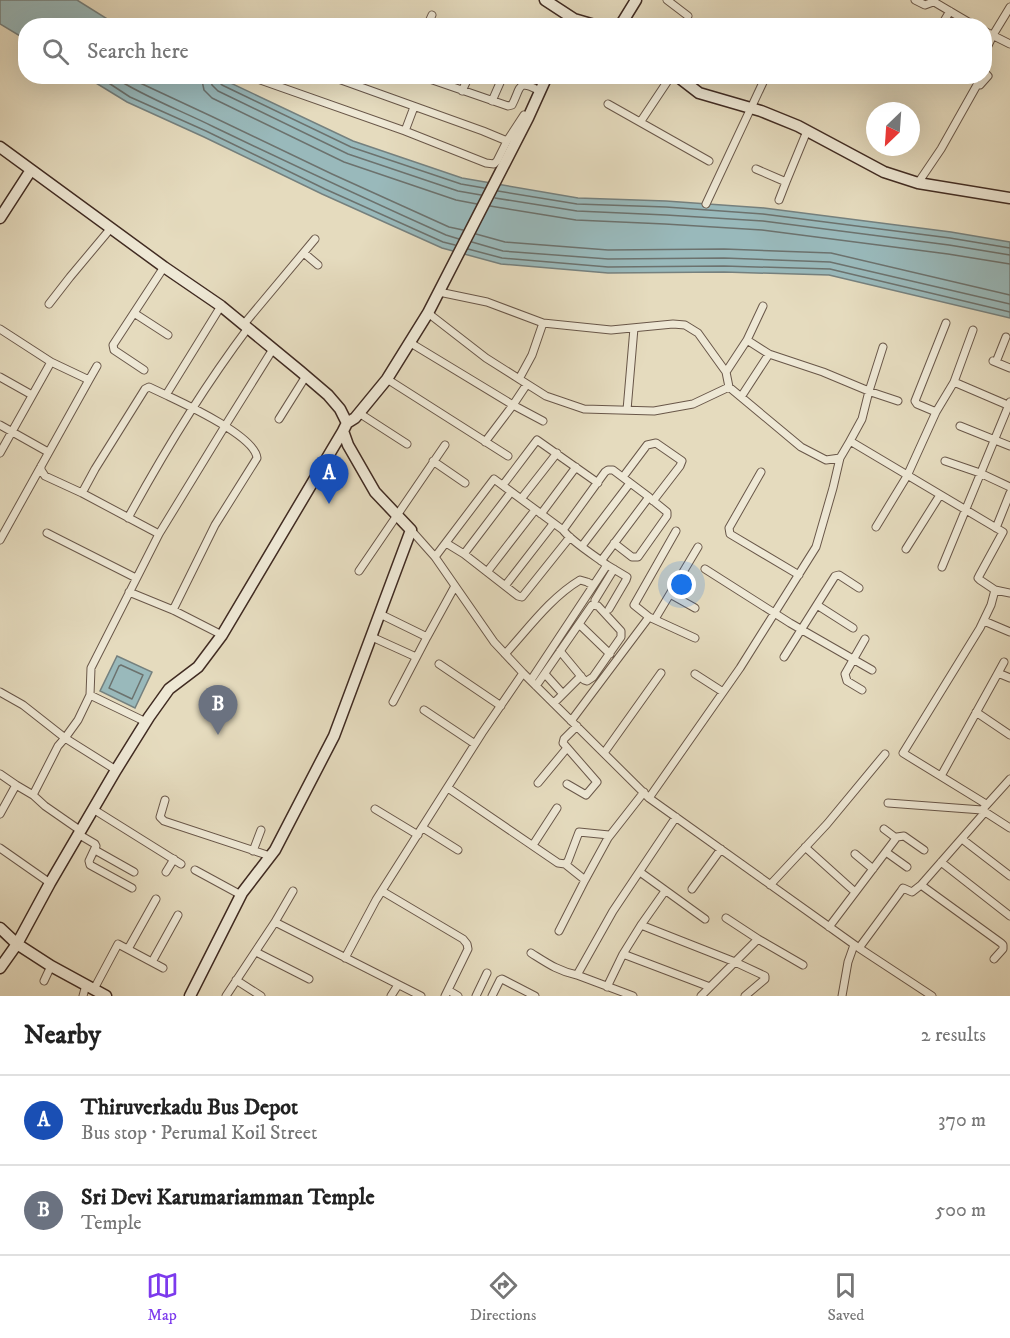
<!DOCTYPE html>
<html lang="en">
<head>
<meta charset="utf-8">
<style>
	body { margin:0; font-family:"IM FELL DW Pica",serif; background:#f6f6f6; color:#222 }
	.compass { position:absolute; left:866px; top:102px; width:54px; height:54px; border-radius:50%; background:#fff; box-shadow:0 6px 24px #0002; rotate:205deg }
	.you { position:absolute; left:682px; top:585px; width:21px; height:21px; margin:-15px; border:4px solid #fff; border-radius:50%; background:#1a73e8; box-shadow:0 0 0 9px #1a73e833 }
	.badge { display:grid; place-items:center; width:39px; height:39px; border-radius:50%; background:#7c3aed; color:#fff; font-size:20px; font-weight:700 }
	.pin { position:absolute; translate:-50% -50px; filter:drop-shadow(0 2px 3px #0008) }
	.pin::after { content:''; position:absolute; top:32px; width:21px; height:18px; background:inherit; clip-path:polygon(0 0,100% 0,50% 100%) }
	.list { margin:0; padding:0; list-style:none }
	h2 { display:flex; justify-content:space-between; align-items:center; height:78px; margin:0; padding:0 24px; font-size:26px }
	h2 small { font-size:20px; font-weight:400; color:#767676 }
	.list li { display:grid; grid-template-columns:39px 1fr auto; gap:18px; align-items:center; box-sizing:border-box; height:90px; padding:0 24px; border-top:2px solid #e0e0e0 }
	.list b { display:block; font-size:22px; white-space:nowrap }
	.list p { margin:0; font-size:20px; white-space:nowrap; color:#767676 }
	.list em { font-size:20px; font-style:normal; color:#767676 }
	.icon { flex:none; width:33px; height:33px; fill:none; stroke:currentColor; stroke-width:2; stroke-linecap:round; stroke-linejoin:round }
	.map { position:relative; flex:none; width:1010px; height:996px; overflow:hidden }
	.search { position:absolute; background:#fff; box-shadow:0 6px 24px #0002; left:18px; right:18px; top:18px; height:66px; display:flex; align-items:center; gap:15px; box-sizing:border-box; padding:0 21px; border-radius:24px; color:#767676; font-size:22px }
	.sheet { height:258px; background:#fff }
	nav { display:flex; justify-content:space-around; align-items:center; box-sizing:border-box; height:84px; border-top:2px solid #e0e0e0; background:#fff; font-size:16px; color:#767676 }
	nav a { display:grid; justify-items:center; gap:3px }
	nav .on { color:#7c3aed }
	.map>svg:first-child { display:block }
</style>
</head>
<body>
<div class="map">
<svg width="1010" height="996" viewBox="0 0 1010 996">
	<rect width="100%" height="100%" fill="#e5dbbe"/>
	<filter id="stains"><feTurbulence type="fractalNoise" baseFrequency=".00333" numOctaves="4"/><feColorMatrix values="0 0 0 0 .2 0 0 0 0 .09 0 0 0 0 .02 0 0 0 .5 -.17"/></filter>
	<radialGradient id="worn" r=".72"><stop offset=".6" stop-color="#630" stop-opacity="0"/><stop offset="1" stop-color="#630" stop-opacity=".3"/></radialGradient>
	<path fill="#99b9bb" stroke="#75807e" stroke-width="1.5" d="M0,0H77L117,25L26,26L25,39L0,24Z
		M86,77H218L353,141L462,178L578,198L666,201L764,208L951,232L1010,242V318L829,275L724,272L608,273L501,264L442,248L322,194L204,137L127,102Z
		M117,656L152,672L135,708L100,691Z"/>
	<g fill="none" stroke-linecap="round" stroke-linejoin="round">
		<path stroke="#6c726e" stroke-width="1.5" d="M98,76L130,97L206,131L325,189L443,242L455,245
			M112,76C144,97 180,110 214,127C291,164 368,200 446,235L459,239
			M129,76L138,82L213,117L332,174L449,227L463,230
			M201,76L204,90L212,98L344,162L456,200L477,204
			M210,76L212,85L218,91L348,154L458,191L481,195
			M218,76V81L222,85L351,147L461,184L484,188
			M498,191L577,204L666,207L763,214L950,238L1010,248
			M495,198L577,211L666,215L763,221L949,245L1010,255
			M490,206L576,220L665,224L762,230L948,254L1010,264
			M476,234L505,242L608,250L724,249L831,253L1010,295
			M472,242L503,251L608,259L724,258L830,262L1010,304
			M468,249L502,258L608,267L724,266L830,269L1010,312
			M121,665L143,675L132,699L109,688L119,666Z"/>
		<defs>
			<path id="street" d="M667,0L688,16
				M915,0L925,5L933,2L936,3L975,26
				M427,26L432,15
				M941,26L950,11
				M984,31L1010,44
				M984,54L993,35L1010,7
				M249,76L405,131L486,163L494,164L497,161L507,141L524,115
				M330,76L483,131L507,141
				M421,76L508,106L512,105C521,88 517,79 538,90
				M462,91L469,76
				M492,101L503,76
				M608,104L709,161
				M641,121L671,76
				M405,131L414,107
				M756,169L786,182L807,131
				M918,183L941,149L977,85H980L988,76L984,72
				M779,200L786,182
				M706,204L766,76
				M304,253L318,265
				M439,292L487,302L543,323L611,330L673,324L685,325L698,333L726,372L729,387
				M49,304L70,277L111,228
				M134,313L168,335
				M428,313L486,358L527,384L546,396L584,409L654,411L693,404L729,387L801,447L826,460L840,458
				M244,324L315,239
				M0,329L51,362
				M747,340L769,354L823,372L871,392L898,401
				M409,342L513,405L485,442
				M993,361L1010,368
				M996,362L1006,337
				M144,370L114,350L113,345L164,267
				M726,372L747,340L763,306
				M0,377L32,395
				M387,379L508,456
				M519,379L532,355L543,323
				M954,382L1010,406
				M527,384L513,405L543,421
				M166,395C185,404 255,436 257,458L215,525L173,610
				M741,397L769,354
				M627,410L634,328
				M936,412L917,404L915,401L946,323
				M359,413L407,444
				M279,419L306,376
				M0,425L48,452
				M960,426L1010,446
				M850,441L862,419L869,391L883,347
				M0,453L51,362L89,380L97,366
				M433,461L465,483
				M945,461L980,473L1010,487
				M41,466V470L45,476L82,493L159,534L225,426L273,349
				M761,472L729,528L730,534L799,575
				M623,477L647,445L656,443L682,461L680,466L653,501
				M503,485L537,440L598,483
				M82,493L95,469L145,389L149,387L166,395L221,306
				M521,499L557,453
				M541,514L576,467
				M128,518C164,452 203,388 248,328
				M876,527L907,476L936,412L954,382L973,330
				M996,528L1010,493
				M411,530L435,557L494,642L523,673L649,798L859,948L932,996
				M676,531L634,605L649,617L695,638
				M47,533L136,578
				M0,540L89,380
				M446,543L464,554L518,596L522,597L570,537
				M614,543L632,557H638L667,516V512L651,499
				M582,546L630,483
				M906,549L940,495
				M464,554L511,492
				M435,557L494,479L563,530
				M607,565L627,577L626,580L609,609
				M942,567L1010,402
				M705,569L790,623L872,670
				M359,571L445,445
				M487,572L535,510
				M505,586L553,524
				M995,590L1010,593
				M129,592L173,610L222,635
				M670,594L695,608
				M595,600L614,569
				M817,605L853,628
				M380,614L427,637L393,702
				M655,619L698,547
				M984,621L1010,632
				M579,624L610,654
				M372,637L416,657
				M427,637L455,586
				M505,654C528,629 550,598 580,580L587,582L593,585
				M784,657L835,576L839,575L859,588
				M439,664L501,706
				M998,673L1004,662
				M545,674L563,694
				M695,674L723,692
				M531,680L607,565C595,556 571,541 563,530L605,472L608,470H613L649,497L601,561
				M536,686L592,605L598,606L621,631V637L593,677L587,681L584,680L560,651
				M862,690L847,681L845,674L865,639
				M0,692L23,705L65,738L58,746L33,795L45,806L81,831
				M90,695L78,720L65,738L116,770
				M554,703L581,676
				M424,710L475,744
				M976,712L1010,735
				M571,721L649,617
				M146,722L90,695L91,668L159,534
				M604,753L661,673
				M0,774L16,785L0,814
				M941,776L998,673L1010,678
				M1010,779L982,810L1010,828
				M538,783L567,748
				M567,784L586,795L597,782L563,743L564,739L577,726
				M16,785L33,795
				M448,788L558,863L565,864L568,861L579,832L609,835
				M649,798L740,668L816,547L833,488L840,458L850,441L1003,532L979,576L978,578L980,580L995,590L991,605L980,628L903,753L986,804
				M165,800L160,817L164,821L270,856
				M888,803L982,810
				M93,809L181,864
				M375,809L418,835
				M423,828L458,850
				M884,829L896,838
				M78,834L95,844L96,846L89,861L90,865L132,888
				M962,839L1010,876
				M533,845L557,808
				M805,847L855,892
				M0,848L50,883
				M95,850L134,872
				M253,851L261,830
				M886,852L907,867
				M855,854L873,869
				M941,862L1010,916
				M565,864L585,880L608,838L644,792
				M195,870L241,895
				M166,872L174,859
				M640,872L705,919
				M770,885L827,824L885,754
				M921,885L1001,943L1003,945V949L994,959
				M692,889L721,849
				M382,891L463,939L467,944L468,949L445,996
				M726,918L758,939
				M275,922L293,891
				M641,925L735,962L765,976V979L745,996
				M829,927L897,837L904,836L924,850
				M559,931L585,880
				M859,948L901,891L903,888L912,892L921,885L985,812
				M128,949L156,899
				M256,952L309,979
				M531,953C547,963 558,971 577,975
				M623,954L710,987
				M345,958L376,900L482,733L523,673
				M152,962L178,915
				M236,980L261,996
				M44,981L51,966
				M607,987L623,954L641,925L665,891
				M94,989L118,944L163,968
				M448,990L458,996
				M83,996L86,985
				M226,996L275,922L421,996
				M391,996L398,985
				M476,996L487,973
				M492,996L500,980L502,979L535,996
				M633,996L577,975L613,911L676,817
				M701,996L758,939L803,965
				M842,996L848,962L854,945"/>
			<path id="secondary" d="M545,0L574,19L598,26
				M620,26L636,0
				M677,76L699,93L761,111L798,126L884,172L918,183L1010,198
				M0,147L164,267L221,306L300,371L328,395L340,409L347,423L343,431L348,445L375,492L411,530L334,736L275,850L242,893L190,996
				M0,218L31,170
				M347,423L355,418L387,379L428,313L528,118L547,76
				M0,928L17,944L51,966L106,996
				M0,968L17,944L50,883L116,770L149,717L169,689L198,667L222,635L343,431"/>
		</defs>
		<use href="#street" stroke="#695749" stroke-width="9"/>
		<use href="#secondary" stroke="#402b22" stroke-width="13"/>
		<use href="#street" stroke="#eee8d5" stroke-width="7"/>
		<use href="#secondary" stroke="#eee8d5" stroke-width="10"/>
	</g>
	<rect width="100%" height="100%" filter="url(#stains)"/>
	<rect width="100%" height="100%" fill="url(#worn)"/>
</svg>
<svg class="compass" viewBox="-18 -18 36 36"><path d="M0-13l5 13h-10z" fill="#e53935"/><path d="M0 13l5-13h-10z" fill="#767676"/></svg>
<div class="you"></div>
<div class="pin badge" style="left:329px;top:504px;background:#1a4fb4">A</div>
<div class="pin badge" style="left:218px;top:735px;background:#6b7280">B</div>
<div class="search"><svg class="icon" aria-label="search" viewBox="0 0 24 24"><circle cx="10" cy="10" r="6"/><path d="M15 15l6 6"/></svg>Search here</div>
</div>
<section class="sheet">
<h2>Nearby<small>2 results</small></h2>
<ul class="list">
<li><span class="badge" style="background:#1a4fb4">A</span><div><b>Thiruverkadu Bus Depot</b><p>Bus stop · Perumal Koil Street</p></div><em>370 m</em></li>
<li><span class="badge" style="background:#6b7280">B</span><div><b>Sri Devi Karumariamman Temple</b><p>Temple</p></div><em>500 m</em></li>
</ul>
</section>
<nav>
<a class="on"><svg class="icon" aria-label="map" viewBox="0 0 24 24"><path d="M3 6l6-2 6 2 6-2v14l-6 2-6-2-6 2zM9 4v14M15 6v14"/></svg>Map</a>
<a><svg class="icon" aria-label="directions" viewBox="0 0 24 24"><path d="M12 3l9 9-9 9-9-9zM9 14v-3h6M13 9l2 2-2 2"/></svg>Directions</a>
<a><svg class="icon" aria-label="saved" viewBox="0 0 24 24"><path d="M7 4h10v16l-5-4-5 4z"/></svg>Saved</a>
</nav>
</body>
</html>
